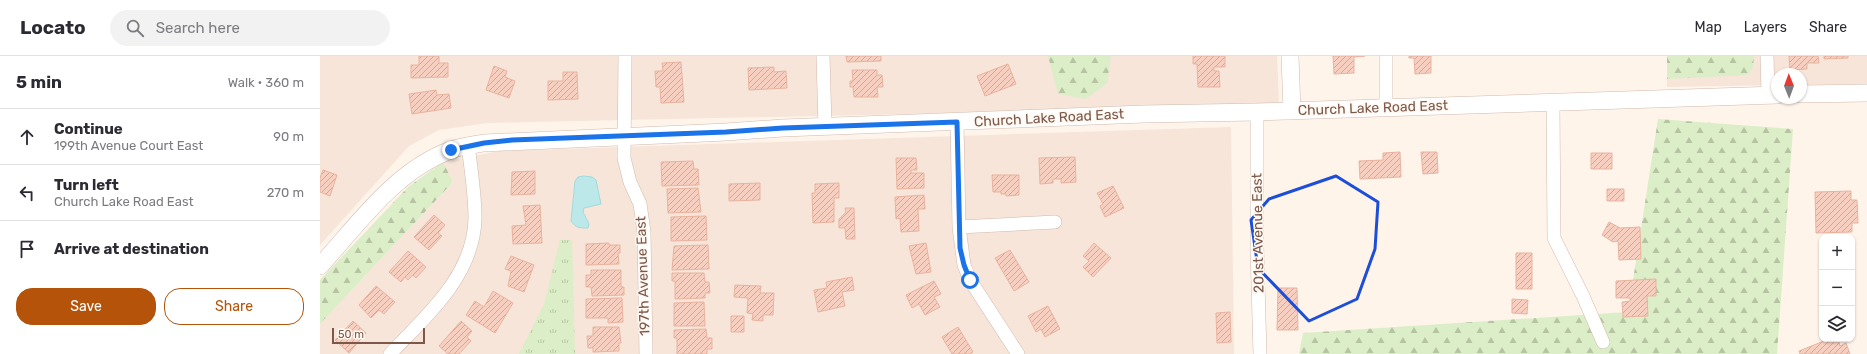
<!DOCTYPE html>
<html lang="en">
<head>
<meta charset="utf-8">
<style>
	body { margin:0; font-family:Rubik,sans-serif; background:#f2f2f3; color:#2b2b33 }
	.controls { position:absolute; right:12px; bottom:12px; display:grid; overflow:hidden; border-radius:8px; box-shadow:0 1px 3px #0004 }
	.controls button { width:36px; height:36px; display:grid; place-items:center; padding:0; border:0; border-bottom:1px solid #e1e1e2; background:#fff; color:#2b2b33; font:20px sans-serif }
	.compass { position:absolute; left:1451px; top:12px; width:36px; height:36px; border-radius:50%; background:#fff; box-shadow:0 1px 3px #0004; rotate:359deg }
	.scale { position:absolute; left:12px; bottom:10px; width:93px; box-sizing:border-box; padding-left:4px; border:2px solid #7c574a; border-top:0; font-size:11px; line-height:14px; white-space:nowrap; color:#7c574a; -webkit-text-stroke:3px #fff9f2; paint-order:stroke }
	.stop { position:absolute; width:12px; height:12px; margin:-9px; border:3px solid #1a73e8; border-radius:50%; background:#fff }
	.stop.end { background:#1a73e8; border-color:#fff; box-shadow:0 1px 4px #0008 }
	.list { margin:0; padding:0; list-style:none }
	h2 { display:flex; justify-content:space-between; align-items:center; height:52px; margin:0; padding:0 16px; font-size:17px }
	h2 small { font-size:13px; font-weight:400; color:#7c7c81 }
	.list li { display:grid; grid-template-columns:26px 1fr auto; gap:12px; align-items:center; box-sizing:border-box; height:56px; padding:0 16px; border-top:1px solid #e1e1e2 }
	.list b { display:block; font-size:15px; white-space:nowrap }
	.list p { margin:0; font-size:13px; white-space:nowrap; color:#7c7c81 }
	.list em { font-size:13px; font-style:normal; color:#7c7c81 }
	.actions { display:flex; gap:8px; padding:12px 16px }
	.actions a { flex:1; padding:9px 0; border:1px solid #b45309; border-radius:16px; text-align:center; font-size:14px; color:#b45309 }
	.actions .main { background:#b45309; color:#fff }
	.icon { flex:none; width:22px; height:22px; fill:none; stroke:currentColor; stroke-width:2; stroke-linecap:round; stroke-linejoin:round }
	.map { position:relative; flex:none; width:1547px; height:298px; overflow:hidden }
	header { display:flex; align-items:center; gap:24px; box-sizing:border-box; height:56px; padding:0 20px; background:#fff; border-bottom:1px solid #e1e1e2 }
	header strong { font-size:19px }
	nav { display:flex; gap:22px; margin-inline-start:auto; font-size:14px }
	.search { width:280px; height:36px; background:#f2f2f3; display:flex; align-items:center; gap:10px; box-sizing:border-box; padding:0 14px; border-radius:22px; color:#7c7c81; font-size:15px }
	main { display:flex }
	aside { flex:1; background:#fff }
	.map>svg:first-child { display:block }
</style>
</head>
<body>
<header>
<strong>Locato</strong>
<div class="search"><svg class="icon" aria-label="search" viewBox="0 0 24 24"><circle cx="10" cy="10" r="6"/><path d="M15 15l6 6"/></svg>Search here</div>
<nav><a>Map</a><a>Layers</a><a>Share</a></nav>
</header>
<main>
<aside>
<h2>5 min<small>Walk · 360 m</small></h2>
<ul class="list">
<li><svg class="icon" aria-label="ahead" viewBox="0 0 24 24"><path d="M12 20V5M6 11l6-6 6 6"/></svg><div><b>Continue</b><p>199th Avenue Court East</p></div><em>90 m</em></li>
<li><svg class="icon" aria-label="left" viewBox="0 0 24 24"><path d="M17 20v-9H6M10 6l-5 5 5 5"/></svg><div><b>Turn left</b><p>Church Lake Road East</p></div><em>270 m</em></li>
<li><svg class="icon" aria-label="arrive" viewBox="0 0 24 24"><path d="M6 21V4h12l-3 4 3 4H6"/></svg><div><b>Arrive at destination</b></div></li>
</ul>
<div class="actions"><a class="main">Save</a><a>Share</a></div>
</aside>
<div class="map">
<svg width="1547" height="298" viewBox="0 0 1547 298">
	<defs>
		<pattern id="grass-tufts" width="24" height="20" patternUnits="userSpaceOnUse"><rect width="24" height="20" fill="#dbeec7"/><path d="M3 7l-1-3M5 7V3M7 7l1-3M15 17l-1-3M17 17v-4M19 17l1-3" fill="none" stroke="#b7c4a4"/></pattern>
		<pattern id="forest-firs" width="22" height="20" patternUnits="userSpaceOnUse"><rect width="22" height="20" fill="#dbeec7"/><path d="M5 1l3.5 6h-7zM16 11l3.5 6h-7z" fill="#b7c4a4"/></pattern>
		<pattern id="building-hatch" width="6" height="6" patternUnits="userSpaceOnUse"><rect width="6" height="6" fill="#f6cfc0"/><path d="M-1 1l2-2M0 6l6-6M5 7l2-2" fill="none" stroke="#ccab9e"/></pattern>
	</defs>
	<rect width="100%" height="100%" fill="#fef4ea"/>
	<path fill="#f6e5d8" d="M0,0H957L959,47L589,58L167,67L119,74L89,90L0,189Z
		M1347,0H1547V28L1481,29V18H1457V29L1347,31Z
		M911,71L914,298H0V268L133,126L123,106L180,95Z"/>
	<path fill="url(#grass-tufts)" d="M240,184H252L255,298H199L224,248Z"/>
	<path fill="url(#forest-firs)" d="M728,0H791L787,27L766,43L738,38Z
		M1347,0H1434L1433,12L1427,19L1347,23Z
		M1338,63L1473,73L1457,298H979L983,277L1308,256Z
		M123,106L133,126L0,268V224L88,131Z"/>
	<path fill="#bce8ea" stroke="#a2dadd" d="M264,120L272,121L276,124L281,148L264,152L263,156L269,168L268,172C259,172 256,172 251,165L255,125L258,121Z"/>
	<path fill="url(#building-hatch)" stroke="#eab39f" d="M99,0H119V7H128V21L91,22V9H99Z
		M526,0H561V5L527,6Z
		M873,0H905V11H894V15H899L900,31H878L877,8H873Z
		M1013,0H1045L1034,1V17L1014,18Z
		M1089,0H1111V17L1095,18L1094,2H1089Z
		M1469,0H1498L1499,7H1487V13L1470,14Z
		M1504,0H1528V2L1504,3Z
		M361,6L364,46L341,47L340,31H336L335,15H343L342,7Z
		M688,8L696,28L665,40L657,20Z
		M174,10L187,15L185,21L195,25L189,42L166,34Z
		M454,11V16L466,15L467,32L429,34L428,12Z
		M532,14H557V19H562L563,31H557L558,41H534L533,31H530V25H533Z
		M243,16H257L258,43L228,44V25H243Z
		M116,34L117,39L129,38L131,52L92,58L89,38Z
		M1080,96L1081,121L1040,123L1039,105L1063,104V97Z
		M1101,96H1117L1118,117L1103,118Z
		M1271,97H1292V113H1271Z
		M755,101L756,126L741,127V123H733V127L720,128L719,102Z
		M576,102H596L597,114H591V117H604V132L577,133Z
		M373,105L374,113H378L379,129L342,130L341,106Z
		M3,114L17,119L10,140L0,136V122Z
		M215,115V138L191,139L192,116Z
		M672,119H699V139L686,140V138H681V136H673Z
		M440,127V144L409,145V128Z
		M519,127V142H514V166L493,167L492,137H495V128Z
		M793,130L804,152L785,161L780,150L783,148L777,137Z
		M378,132L381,156L348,157L347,133Z
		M1287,133H1304V145H1287Z
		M1531,135V144H1537L1538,167H1532V176L1496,177L1495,136Z
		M604,139L605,153H598L599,175L581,176L580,162L576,163L575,141Z
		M220,149L222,187L193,188L192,170L206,169L203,150Z
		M525,152H534L535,183H526L525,172H519V163L526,156Z
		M114,159L125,169L118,177L122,180L109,194L94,181Z
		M386,160L387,184L351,185V161Z
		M1289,166L1300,172L1320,171L1321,203L1299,204L1298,185L1293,186L1282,179Z
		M289,187V189H300V197H298L299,208L266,209V188Z
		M606,187L611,216L596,218L589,190Z
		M774,187L791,202L773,221L763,211L769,205L763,200Z
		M388,189L389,213L352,214L354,190Z
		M690,194L709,226L694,235L675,202Z
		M88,195L106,211L96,222L93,219L88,224L85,221L81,226L69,216Z
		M1196,197H1212V233H1196Z
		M191,200L214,209L204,236L188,230L191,215L185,213Z
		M271,214H301V231H304V239L272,240L271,231H266V219H271Z
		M352,217H384L385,226H389L390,237H385V242L355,243V225H352Z
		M532,221L534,234L522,236L525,250L498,256L494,234L507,232L506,226Z
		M1336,223V240H1327L1328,260L1303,261L1302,246L1310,245V242H1296V225Z
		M614,225L621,238L614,241L620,251L605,259L599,248L592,252L586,239Z
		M415,229L441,230L440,237H454L453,259H443V265L432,264L433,258L427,257L428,242L414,241Z
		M56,230L75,246L64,258L59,254L51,262L39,249Z
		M958,232H977L978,274H957Z
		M173,235L193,247L175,277L146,259L155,245L164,251Z
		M302,242L303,266L288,267V262H266V243Z
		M1192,243L1208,244L1207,258L1192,257Z
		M384,246L385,270H354V247Z
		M728,250L740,273L725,281L721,273L716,276L708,260Z
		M910,256L911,286L897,287L896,257Z
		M411,260H424V276H411Z
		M33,265L46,277L29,297L15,284Z
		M141,265L152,275L147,281L151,285L139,298H128L119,290Z
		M273,271H299L301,287H299V295L273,296V292H268L267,280H273Z
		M638,271L653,296L650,298H632L622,281Z
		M386,273L387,282H392V293H387V298H357V282H354V274Z
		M1509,283H1518L1520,290L1526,287L1530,298H1480L1479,295Z"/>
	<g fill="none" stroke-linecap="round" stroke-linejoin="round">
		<defs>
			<path id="minor" d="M305,0L304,102L310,126L320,148L324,176L326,298
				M503,0L505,70
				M1066,0V52
				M1447,0L1448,39
				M1233,47L1234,182L1263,240L1283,286
				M937,56V192L940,298
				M637,66L639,171L644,209L650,224L698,298
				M639,171L735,166
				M70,298C106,260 154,220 155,162C155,138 151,113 148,89"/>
			<path id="tertiary" d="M970,0L972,55
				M1481,38L1547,37
				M0,210C38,168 76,114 131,94C142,90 153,89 164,87L406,76L463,72L824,58L937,56L1457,39"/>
		</defs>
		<use href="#minor" stroke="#d2baae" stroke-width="14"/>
		<use href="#tertiary" stroke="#d2baae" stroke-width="18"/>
		<use href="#minor" stroke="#fff" stroke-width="13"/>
		<use href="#tertiary" stroke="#fff" stroke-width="17"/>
	</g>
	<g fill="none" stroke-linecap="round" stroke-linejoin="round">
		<path stroke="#1a73e8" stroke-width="5" d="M131,94L164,87L192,84L406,76L463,72L637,66L640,192L644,209L650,224"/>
	</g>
	<path fill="none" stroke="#1d4ed8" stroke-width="3" stroke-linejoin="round" d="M1016,120L1058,146L1055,193L1037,243L989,265L938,212L931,164L949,143Z"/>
	<g text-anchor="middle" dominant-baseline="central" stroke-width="3" stroke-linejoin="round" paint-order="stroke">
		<g font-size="14" fill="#7c574a" stroke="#fff9f2">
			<text transform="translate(1053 52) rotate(-2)">Church Lake Road East</text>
			<text transform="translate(729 62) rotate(-3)">Church Lake Road East</text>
			<text transform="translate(938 177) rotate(-91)">201st Avenue East</text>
			<text transform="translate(323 220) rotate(-92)">197th Avenue East</text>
		</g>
	</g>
</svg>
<div class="controls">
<button>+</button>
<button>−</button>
<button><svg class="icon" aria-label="layers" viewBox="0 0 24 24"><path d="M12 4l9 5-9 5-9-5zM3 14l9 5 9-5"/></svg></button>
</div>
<svg class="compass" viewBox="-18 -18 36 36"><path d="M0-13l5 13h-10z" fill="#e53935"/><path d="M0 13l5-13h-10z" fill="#7c7c81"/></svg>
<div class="scale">50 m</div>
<div class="stop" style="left:650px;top:224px"></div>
<div class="stop end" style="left:131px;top:94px"></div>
</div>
</main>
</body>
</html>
